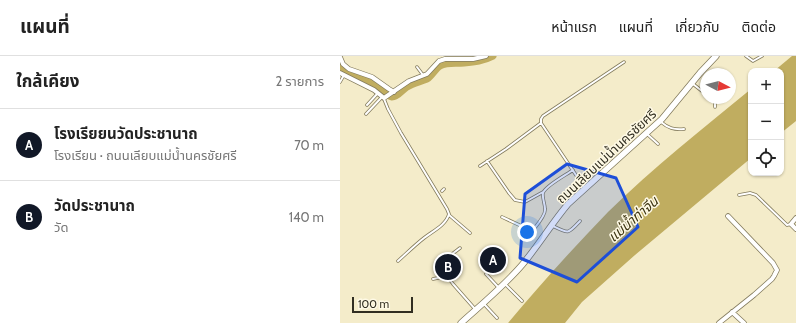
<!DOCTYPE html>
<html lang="th">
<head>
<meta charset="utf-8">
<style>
	body { margin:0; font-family:Cabin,"Noto Sans Thai",sans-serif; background:#f2f2f2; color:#222 }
	.controls { position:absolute; right:12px; top:12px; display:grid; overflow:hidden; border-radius:8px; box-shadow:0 1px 3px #0004 }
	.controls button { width:36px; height:36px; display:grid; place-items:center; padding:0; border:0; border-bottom:1px solid #e0e0e0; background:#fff; color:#222; font:20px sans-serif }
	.compass { position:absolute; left:360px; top:12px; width:36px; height:36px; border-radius:50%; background:#fff; box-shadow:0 1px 3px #0004; rotate:97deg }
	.scale { position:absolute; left:12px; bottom:10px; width:61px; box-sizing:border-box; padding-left:4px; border:2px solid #312e21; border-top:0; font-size:11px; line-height:14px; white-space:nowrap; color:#312e21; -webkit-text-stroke:3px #fef9e5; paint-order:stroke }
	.you { position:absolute; left:187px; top:176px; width:14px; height:14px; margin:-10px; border:3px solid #fff; border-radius:50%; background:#1a73e8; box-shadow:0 0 0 6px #1a73e833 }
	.badge { display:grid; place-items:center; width:26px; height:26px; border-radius:50%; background:#111827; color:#fff; font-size:13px; font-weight:700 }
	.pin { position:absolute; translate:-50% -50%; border:2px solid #fff; box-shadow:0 1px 4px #0006 }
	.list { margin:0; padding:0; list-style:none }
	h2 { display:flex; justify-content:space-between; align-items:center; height:52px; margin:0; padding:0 16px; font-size:17px }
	h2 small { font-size:13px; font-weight:400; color:#767676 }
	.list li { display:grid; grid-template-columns:26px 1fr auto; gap:12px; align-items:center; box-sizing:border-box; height:72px; padding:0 16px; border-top:1px solid #e0e0e0 }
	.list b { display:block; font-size:15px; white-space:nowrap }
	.list p { margin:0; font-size:13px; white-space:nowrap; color:#767676 }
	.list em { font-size:13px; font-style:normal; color:#767676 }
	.icon { flex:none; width:22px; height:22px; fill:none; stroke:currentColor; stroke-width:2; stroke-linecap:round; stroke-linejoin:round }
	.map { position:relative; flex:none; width:456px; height:267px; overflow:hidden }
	header { display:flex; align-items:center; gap:24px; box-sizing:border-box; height:56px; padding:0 20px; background:#fff; border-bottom:1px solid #e0e0e0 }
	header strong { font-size:19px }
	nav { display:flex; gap:22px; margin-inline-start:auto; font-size:14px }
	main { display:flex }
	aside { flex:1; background:#fff }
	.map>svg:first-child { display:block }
</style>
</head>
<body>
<header>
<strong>แผนที่</strong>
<nav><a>หน้าแรก</a><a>แผนที่</a><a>เกี่ยวกับ</a><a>ติดต่อ</a></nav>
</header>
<main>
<aside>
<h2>ใกล้เคียง<small>2 รายการ</small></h2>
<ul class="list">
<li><span class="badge">A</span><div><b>โรงเรียยนวัดประชานาถ</b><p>โรงเรียน · ถนนเลียบแม่น้ำนครชัยศรี</p></div><em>70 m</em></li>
<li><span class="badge">B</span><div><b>วัดประชานาถ</b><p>วัด</p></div><em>140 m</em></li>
</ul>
</aside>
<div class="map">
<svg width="456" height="267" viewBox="0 0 456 267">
	<rect width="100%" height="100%" fill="#f4ecca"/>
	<path fill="#c0ad60" d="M452,0H456V65L441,77V15H434Z
		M411,33V102L295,199L242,246L225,267H168C200,229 233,192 268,156C313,112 362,73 411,33Z"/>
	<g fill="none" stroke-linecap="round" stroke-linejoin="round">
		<path stroke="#c0ad60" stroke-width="7" d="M0,10C7,18 18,19 27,24C31,26 36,29 40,32C43,35 47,40 52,41C58,41 62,34 67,31C73,27 80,26 87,23C92,20 95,13 100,10C107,6 116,8 124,7C135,6 143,5 153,0"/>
		<defs>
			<path id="lane" d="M406,0L413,5L422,0
				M77,11L83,19
				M0,26L4,19
				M353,28L362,35L366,37
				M44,43L48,53L61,77L107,153L109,158C106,169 93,175 84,182C75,189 67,197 58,205
				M27,49L38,37
				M375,51V42
				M26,58L42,41
				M321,66C328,72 334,74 344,73
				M307,78L318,88
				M147,105L169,137L175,144L185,146L203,136
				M140,110L166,93L201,67
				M244,131L201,67V63L203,60L284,6
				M102,135L104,133
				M399,139L410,137L416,139L446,168L447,169L451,168
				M109,159L130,177
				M162,161L190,174H193C197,169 206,159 205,153C205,148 202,142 203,137C205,130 226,119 233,114
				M213,170C229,178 228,178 240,165
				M120,192L103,205L100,211L113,228L135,253
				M146,218L159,232
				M93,223L107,220
				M165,228L182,245
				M144,248L157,262"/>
			<path id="street" d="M0,1L3,8L9,13L32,21L49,33L54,36
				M0,17L34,34L44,42L69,25L87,18L99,5L105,3H133L146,0
				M456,162L451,168L456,173
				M392,256L404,267
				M379,267L414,239L432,223L434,220L437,214L433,207L388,160"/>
			<path id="secondary" d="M121,267C142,248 164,230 182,209C198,190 212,167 228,148L322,63L360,17L376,0"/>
		</defs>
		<use href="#lane" stroke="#837b5d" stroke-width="3.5"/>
		<use href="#street" stroke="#837b5d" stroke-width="5.5"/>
		<use href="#secondary" stroke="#837b5d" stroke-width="7"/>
		<use href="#lane" stroke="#fff" stroke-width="2"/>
		<use href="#street" stroke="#fff" stroke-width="4"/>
		<use href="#secondary" stroke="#fff" stroke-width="5.5"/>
	</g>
	<path fill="#1d4ed8" fill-opacity="0.2" stroke="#1d4ed8" stroke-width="3" stroke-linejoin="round" d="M227,108L276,122L298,171L237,226L180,202L185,138Z"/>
	<g text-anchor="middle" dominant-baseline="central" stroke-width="3" stroke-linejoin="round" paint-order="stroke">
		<g font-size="13" fill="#312e21" stroke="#fef9e5">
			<text transform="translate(266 100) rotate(-43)">ถนนเลียบแม่น้ำนครชัยศรี</text>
		</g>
		<g font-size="14" font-style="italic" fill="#3e3613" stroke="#fef9e5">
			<text transform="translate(293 163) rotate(-41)">แม่น้ำท่าจีน</text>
		</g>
	</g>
</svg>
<div class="controls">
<button>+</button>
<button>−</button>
<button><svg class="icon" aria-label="locate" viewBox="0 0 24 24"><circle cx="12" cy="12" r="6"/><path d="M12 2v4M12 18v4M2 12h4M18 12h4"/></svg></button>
</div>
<svg class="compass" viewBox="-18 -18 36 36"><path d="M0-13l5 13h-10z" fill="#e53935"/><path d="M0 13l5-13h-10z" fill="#767676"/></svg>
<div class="scale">100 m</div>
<div class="you"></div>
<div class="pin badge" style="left:153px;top:204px">A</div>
<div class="pin badge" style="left:108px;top:211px">B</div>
</div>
</main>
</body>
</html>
